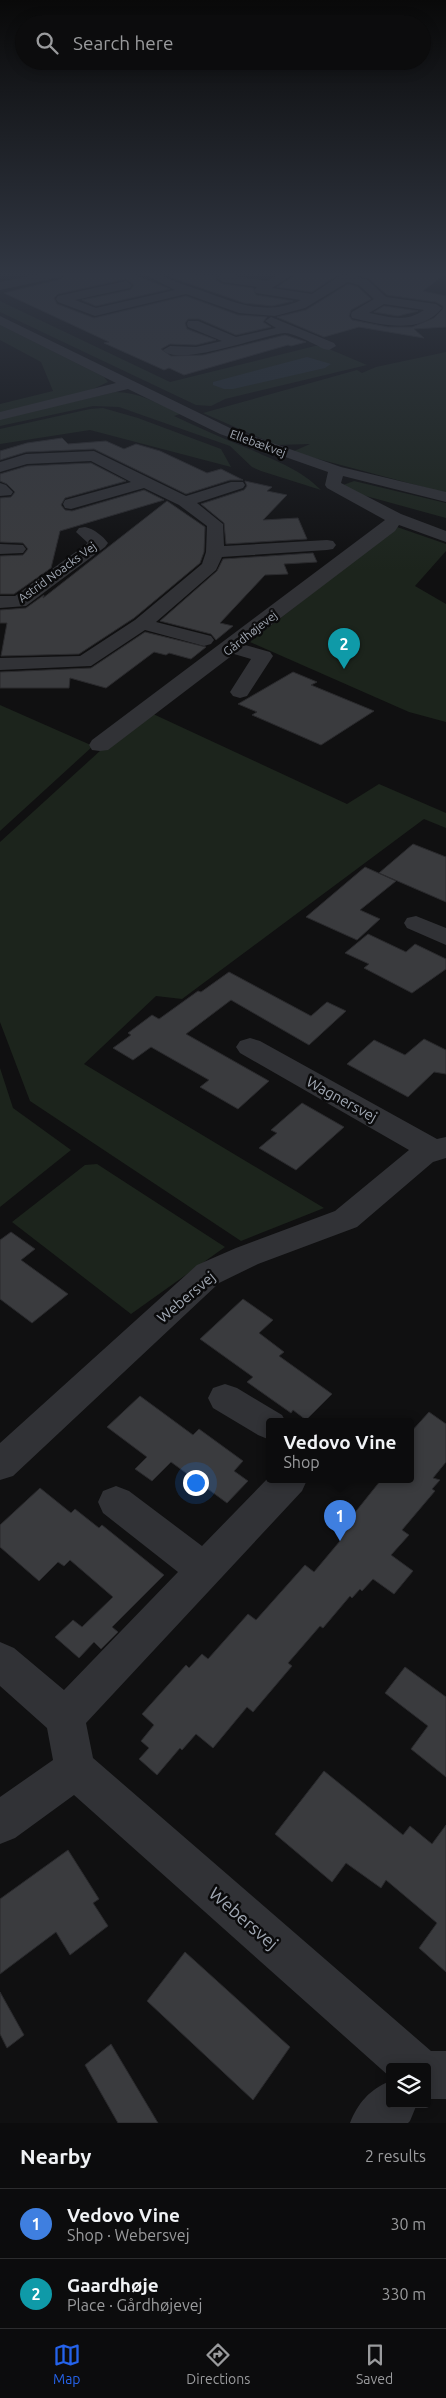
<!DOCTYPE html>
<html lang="en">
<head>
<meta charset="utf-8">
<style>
	body { margin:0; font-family:Ubuntu,sans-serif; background:#151516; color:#f1f3f6 }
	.controls { position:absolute; right:15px; bottom:15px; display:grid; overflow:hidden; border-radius:5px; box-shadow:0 2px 12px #0003 }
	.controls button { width:45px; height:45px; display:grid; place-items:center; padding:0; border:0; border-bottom:1px solid #2c2c2e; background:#0c0c0d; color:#f1f3f6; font:25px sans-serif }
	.you { position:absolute; left:195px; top:1482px; width:18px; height:18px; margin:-12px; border:4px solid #fff; border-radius:50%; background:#1a73e8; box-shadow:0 0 0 8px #1a73e833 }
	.badge { display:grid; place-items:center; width:32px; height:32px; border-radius:50%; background:#2563eb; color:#fff; font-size:16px; font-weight:700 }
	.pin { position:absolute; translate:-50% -41px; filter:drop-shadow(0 1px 2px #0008) }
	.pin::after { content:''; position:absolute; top:26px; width:18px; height:15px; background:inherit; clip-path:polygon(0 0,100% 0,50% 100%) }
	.popup { position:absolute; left:266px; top:1418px; width:148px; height:65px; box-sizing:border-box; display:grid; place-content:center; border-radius:5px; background:#0c0c0d; filter:drop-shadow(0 1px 4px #0005); font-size:16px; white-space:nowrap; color:#9a9b9d }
	.popup b { font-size:19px; color:#f1f3f6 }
	.popup::after { content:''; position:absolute; left:50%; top:100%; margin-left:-10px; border:10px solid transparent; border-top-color:#0c0c0d }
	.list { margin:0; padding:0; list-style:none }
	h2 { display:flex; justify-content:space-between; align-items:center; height:65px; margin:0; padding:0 20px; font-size:21px }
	h2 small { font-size:16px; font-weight:400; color:#9a9b9d }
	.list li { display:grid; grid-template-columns:32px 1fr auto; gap:15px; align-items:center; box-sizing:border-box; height:70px; padding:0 20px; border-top:1px solid #2c2c2e }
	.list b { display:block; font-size:19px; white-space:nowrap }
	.list p { margin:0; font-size:16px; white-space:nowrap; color:#9a9b9d }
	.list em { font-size:16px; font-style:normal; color:#9a9b9d }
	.icon { flex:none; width:28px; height:28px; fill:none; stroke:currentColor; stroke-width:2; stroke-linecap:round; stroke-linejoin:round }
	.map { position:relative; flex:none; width:446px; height:2123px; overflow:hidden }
	.search { position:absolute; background:#0c0c0d; box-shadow:0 2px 12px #0003; left:15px; right:15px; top:15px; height:55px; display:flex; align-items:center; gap:12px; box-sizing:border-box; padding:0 18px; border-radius:28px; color:#9a9b9d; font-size:19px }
	.sheet { height:205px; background:#0c0c0d }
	nav { display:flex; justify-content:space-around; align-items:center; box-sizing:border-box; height:70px; border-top:1px solid #2c2c2e; background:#0c0c0d; font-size:14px; color:#9a9b9d }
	nav a { display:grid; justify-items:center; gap:2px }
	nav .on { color:#2563eb }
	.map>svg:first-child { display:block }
</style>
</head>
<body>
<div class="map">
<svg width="446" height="2123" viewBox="0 0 446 2123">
	<rect width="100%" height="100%" fill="#101011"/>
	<path fill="#1c241c" d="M0,301L170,382L315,346H322L367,365L225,399L211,406L196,405L0,312Z
		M0,325L104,377L108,382L91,390L0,413V404L53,391L41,362L0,340Z
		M446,352V493L292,452L310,444L276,445L203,413L357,370L362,373L376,367Z
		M115,392C139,392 159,404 180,414L174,416C200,428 226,440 252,450C278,462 300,469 321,490L261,471L252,467L230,446L119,407L93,406L0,426V419Z
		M103,408L138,418L221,449L231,467L90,430L0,444V429L90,409Z
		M354,481L446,503V518L355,493L343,485Z
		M397,527L446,544V551L415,586L446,604V722L409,712L250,642Z
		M0,705L93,746L0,831Z
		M151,713L347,804L379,784L446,813V828L424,819L182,999L156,996L84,1064L324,1208L241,1241L30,1101L0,1022V842L101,750Z
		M0,1068L13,1108L71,1150L0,1207Z
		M97,1164L225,1247L131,1314L12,1222L85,1165Z"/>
	<path fill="#262f35" d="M307,357L331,364L325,368L233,389H224L213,385V382Z"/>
	<path fill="#3a3b3e" stroke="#2a2a2d" d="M65,274H132L170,289L96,306L82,300L130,290L134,285L126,279L58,294L54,298L57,304L94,318L186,296L238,315L267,317L263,322L271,327L236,335L199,319H188L185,323L187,329L216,340L196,345L170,344L161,349L171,356L203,355L285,335L306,342L291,346L288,345L184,375L169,368L164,370L104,343L109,342L4,293L61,279Z
		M177,274L216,276V280L223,284L253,288L256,295L293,301L272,306L244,303L170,277Z
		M296,274H339L312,292L277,287Z
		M361,274H445L423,291L446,296V327L414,329L424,338L359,327L324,337L277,317L306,310L348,284L358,287L371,299L351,310L349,316L352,320L388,327H412L434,318L443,309V306L436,302L387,295L368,278L360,276Z
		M384,306L418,311L398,316L374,312Z
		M62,438L68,444L106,441L124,449L136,444L160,451L207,473L221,469L243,480H230L186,494L94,449L26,452L0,460V451L27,443Z
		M91,463L126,481L65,498L61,505L65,510L72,511L144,490L164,500L60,531L51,568L14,594H0V556L23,555L28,549L23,543L0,542V498L11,497L15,492L7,484L0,481V474L27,466Z
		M245,481L272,487L267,491L287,495L263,520L298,518L307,539L226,544L224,523L201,504L244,490L247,486Z
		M167,501L205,527L204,552L200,563L134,618L79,654L1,656L7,623H0V610L26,608L44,595L43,598Z
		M313,553L317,562L284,564L288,574L265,575L220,623L233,626L216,640L211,634L160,621L217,571L223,559Z
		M145,632L206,647L191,659L169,653L166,655L154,652L106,688L70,678L69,688H0V672L91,668Z
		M293,672L317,682L311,685L374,711L321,745L252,715L257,712L238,704Z
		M413,844L446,857V902L379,873Z
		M365,867L396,881L360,910L380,919L357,940L306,917Z
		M368,934L406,952L415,944L446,959V969L412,993L364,968L369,964L345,953Z
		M229,972L311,1016L327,1002L346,1011L309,1045L231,1000L186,1034L269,1081L238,1109L200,1087L209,1080L151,1047L133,1060L113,1048L131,1035L128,1033L152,1015L159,1019L198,991L201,992Z
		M424,1039L446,1050V1074L434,1072L408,1097L347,1064L374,1040L405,1055Z
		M302,1103L344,1127L296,1170L259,1148L277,1133L271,1130Z
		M11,1232L35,1249L21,1260L68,1294L32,1323L0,1299V1240Z
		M243,1299L273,1320L259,1333L284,1352L279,1356L332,1394L306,1420L293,1410L291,1413L247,1382L253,1377L200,1339Z
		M140,1396L193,1435L199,1429L243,1461L234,1471L248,1481L227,1503L171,1462L152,1481L135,1469L147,1457L107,1427Z
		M429,1412L446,1424V1462L433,1478L440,1480L432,1489L435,1491L402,1530L409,1535L391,1555L413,1571L394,1594L373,1579L362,1591L360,1589L352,1598L350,1596L323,1628L320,1626L288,1663L292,1666L253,1712L247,1707L213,1748L196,1734L182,1750L180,1748L157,1775L139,1759L149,1748L141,1741L154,1725L142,1714L186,1665L189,1668L202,1654L208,1659L248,1614L256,1620L305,1565L314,1572L340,1541L337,1535L381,1480H410V1433Z
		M40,1488L71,1513L75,1509L99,1528L102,1525L164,1575L112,1627L118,1632L101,1649L94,1642L79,1658L55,1637L73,1620L82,1627L113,1597L70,1560L64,1566L58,1562L39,1581L0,1547V1525Z
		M405,1667L446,1697V1777L411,1749L428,1726L385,1693Z
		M324,1771L403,1835L410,1826L432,1844L446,1825V1972L419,1948L437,1923L386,1880L381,1888L346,1863L332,1882L275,1834Z
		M68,1850L99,1899L93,1903L108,1926L70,1955L56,1932L0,1974V1899Z
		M185,1952L290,2047L253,2100L147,2001Z
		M0,1992L24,2035L7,2048L0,2034Z
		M111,2044L158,2123H118L85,2065Z"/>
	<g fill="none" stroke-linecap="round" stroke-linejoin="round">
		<path fill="#313236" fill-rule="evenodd" d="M40,274H63L61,277L0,290V282Z
			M144,274C164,273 171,281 188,286C226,298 261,319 301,300L256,293L254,290L257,287L223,282L217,278L222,274H237L235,276L267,281L280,274H294L272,288L312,294L341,275L359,274L357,277L367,279L386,297L436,304L442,308C421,335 382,325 352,318L351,315L352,312L374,299L359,285L348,282L305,308L275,316L239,313L186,294L95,316L58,302L56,299L58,296L126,281L132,285L130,288L75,300L96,308L175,290ZM384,304L424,310C405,323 391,317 369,313Z
			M0,316L230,428L341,467L446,492V502L343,476L341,483L401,514L446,531V542L399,525L395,531L245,645L270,652L273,656L247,696L240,698L233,696L230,692L251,659L234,654L108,750L100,751L92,750L89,745L92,740L385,520L327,488L325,485L328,472L220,434L128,389L0,420V412L116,383L0,325Z
			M271,317L334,343L336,346L329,350L324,349C316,345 294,333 285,333C263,335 178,368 163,350L170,346L196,347L222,341L188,327L187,324L188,321H198L236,337L276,328L265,321Z
			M94,451L186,496L231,482H243L245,485L243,488L197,503L223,524L224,546L327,540L333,541L336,545L333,549L327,550L222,557L216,570L156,622L211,636L214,640L211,644L204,646L145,630L91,666L0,670V658L80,656L135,620L202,564L206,552L207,526L179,505L144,488L71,509L65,508L63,504L65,500L131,482L91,461L27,464L0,472V462L26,454Z
			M0,483L6,485L13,492L11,495L0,496Z
			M85,527C94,529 103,536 108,543L105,547L26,606L0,608V596H15L88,543L76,532L79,528Z
			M0,544L23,545L26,549L23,553L0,554Z
			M416,916L446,928V945L407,928L404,923L407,918Z
			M250,1038L260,1041L437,1139L446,1137V1158L433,1162L357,1227L258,1264L219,1283L13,1476L0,1480V1443L197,1265L236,1248L335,1211L409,1150L240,1053L236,1047L240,1041Z
			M225,1384L237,1388L282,1415L286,1422H270V1440L258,1435L213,1408L208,1398L213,1388Z
			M270,1476V1480H307L302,1491L86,1723L93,1758L431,2051H446V2099H427V2067H390V2077L74,1795L15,1838L0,1844V1797L53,1760L47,1728L0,1686V1642L14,1648L64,1690L178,1572L103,1513L98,1502L103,1491L116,1486L129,1491L202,1546Z
			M390,2081V2104H417L410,2121L408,2123H350C358,2103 369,2090 390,2081Z"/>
	</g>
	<linearGradient id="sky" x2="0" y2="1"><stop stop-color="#090909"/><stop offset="0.48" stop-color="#313743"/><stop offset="1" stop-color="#313743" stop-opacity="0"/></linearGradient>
	<rect width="446" height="571" fill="url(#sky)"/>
	<g text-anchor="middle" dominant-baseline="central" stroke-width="5" stroke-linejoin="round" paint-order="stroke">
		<g font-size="12" fill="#a0a7b2" stroke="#0b0b0c">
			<text transform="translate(258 443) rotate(20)">Ellebækvej</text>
			<text transform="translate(57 572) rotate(-36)">Astrid Noacks Vej</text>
			<text transform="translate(250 633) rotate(-38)">Gårdhøjevej</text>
		</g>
		<g font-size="15" fill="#a0a7b2" stroke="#0b0b0c">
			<text transform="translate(342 1099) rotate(29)">Wagnersvej</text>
			<text transform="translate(186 1297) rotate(-40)">Webersvej</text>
		</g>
		<g font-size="18" fill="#a0a7b2" stroke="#0b0b0c">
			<text transform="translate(244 1918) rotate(41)">Webersvej</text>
		</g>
	</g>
</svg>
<div class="controls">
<button><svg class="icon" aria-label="layers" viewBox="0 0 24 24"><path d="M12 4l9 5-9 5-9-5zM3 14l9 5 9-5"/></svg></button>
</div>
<div class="you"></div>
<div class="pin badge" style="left:340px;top:1541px;background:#3f7fe0">1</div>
<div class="popup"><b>Vedovo Vine</b>Shop</div>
<div class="pin badge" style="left:344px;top:669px;background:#0f9aa8">2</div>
<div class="search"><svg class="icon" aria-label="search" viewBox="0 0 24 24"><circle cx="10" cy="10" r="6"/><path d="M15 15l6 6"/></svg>Search here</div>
</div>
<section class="sheet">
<h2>Nearby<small>2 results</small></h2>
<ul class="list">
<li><span class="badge" style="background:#3f7fe0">1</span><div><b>Vedovo Vine</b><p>Shop · Webersvej</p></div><em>30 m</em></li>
<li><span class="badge" style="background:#0f9aa8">2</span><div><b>Gaardhøje</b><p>Place · Gårdhøjevej</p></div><em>330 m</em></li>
</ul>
</section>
<nav>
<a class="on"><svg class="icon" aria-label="map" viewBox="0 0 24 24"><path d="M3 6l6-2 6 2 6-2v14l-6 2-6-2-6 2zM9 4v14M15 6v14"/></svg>Map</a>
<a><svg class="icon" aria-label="directions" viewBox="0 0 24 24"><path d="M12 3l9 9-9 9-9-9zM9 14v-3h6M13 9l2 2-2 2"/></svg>Directions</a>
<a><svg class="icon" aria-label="saved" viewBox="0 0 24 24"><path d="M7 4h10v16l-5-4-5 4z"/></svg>Saved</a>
</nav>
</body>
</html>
